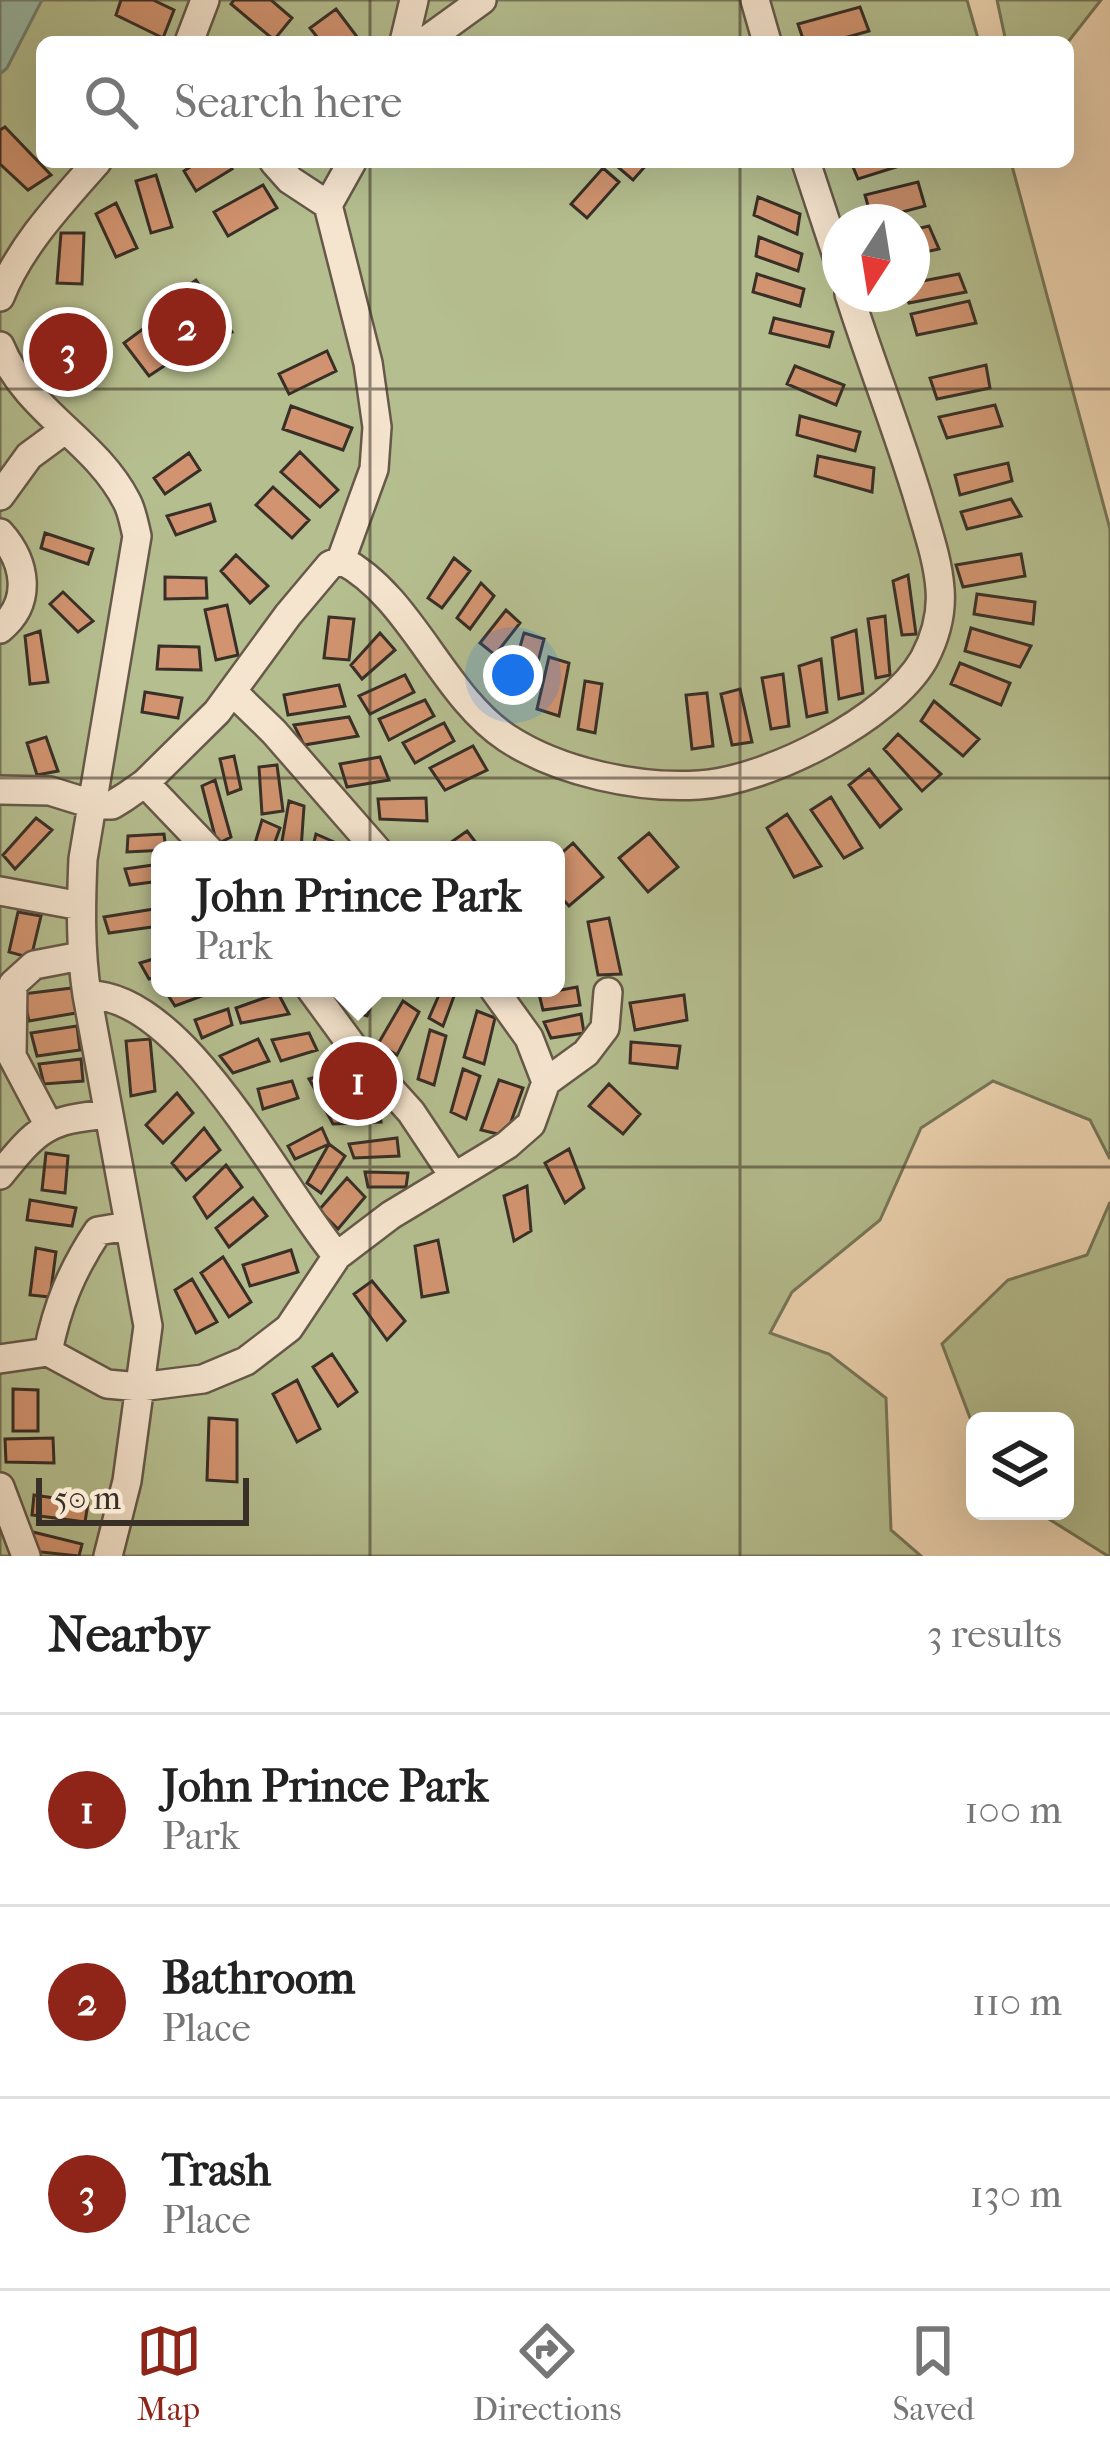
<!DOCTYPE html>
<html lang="en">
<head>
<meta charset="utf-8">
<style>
	body { margin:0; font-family:"IM FELL French Canon",serif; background:#f6f6f6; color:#222 }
	.controls { position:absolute; right:36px; bottom:36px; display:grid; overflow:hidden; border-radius:18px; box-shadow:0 12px 48px #0002 }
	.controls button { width:108px; height:108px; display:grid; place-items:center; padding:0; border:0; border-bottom:3px solid #e0e0e0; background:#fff; color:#222; font:60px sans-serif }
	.compass { position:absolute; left:822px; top:204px; width:108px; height:108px; border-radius:50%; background:#fff; box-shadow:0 12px 48px #0002; rotate:192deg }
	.scale { position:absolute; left:36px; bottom:30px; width:213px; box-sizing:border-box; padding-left:12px; border:6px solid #382f26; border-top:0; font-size:33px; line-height:42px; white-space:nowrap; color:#382f26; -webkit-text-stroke:9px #f5e4ce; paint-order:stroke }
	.you { position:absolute; left:513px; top:675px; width:42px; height:42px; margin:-30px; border:9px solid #fff; border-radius:50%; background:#1a73e8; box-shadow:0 0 0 18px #1a73e833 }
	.badge { display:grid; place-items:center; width:78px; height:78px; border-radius:50%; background:#8f2418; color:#fff; font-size:39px; font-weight:700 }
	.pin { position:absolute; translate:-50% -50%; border:6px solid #fff; box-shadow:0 3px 12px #0006 }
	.popup { position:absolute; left:151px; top:841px; width:414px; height:156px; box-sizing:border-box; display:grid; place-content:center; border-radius:18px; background:#fff; filter:drop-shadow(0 3px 9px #0005); font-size:39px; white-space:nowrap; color:#767676 }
	.popup b { font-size:45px; color:#222 }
	.popup::after { content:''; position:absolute; left:50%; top:100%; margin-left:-24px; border:24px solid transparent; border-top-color:#fff }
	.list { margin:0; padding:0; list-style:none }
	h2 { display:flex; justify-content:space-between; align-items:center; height:156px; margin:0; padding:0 48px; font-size:51px }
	h2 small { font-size:39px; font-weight:400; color:#767676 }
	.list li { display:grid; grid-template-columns:78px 1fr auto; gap:36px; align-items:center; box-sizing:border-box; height:192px; padding:0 48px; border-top:3px solid #e0e0e0 }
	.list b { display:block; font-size:45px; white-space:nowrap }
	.list p { margin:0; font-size:39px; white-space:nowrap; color:#767676 }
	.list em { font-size:39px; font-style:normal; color:#767676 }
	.icon { flex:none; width:66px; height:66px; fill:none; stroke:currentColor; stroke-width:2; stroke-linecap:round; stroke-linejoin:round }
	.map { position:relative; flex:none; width:1110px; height:1556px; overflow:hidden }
	.search { position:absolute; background:#fff; box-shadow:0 12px 48px #0002; left:36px; right:36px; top:36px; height:132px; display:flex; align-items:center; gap:30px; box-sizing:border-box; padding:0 42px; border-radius:18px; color:#767676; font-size:45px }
	.sheet { height:732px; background:#fff }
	nav { display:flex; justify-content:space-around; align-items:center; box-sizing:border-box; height:168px; border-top:3px solid #e0e0e0; background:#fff; font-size:33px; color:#767676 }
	nav a { display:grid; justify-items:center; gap:6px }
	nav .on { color:#8f2418 }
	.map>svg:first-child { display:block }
</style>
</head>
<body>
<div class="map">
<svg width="1110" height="1556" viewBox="0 0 1110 1556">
	<rect width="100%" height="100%" fill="#efd6b3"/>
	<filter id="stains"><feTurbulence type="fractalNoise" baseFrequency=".00167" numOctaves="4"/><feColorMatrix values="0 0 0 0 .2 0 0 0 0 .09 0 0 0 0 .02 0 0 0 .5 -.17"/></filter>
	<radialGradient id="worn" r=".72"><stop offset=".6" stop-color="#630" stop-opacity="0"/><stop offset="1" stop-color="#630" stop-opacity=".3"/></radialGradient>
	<path fill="#b5be8f" stroke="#76765a" stroke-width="3" fill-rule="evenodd" d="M0,0H967L979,42H42V162H1011L1110,529V1159L1090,1120L993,1081L921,1128L880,1220L792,1292L770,1333L829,1354L886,1398L891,1530L921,1556H0ZM840,222H912V294H840ZM160,850H556V988H160Z
		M997,0H1101L1068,42H1006Z
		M1110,1202V1556H1108L1036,1511H1065V1421H975V1431L942,1344L1008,1280L1087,1255Z"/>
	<path fill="#9bbaa8" stroke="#738274" stroke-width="3" d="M0,0H42L7,68L0,74Z"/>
	<path fill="#d29470" stroke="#382f26" stroke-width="3" d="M121,0H153L174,10L163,38L116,15Z
		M234,0H271L292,18L274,40L231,4Z
		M860,7L869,31L830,42H804L798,24Z
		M336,9L361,42H321L310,28Z
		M5,127L51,175L28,190L0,164V130Z
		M198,162H228L232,169L196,191L184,171Z
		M612,162H649L633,180Z
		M851,162H912L858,179Z
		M603,168L619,182L587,218L571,204Z
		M156,175L172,227L151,233L136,181Z
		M918,182L925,206L872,220L865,195Z
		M263,185L277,208L228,236L214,212Z
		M758,197L800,214L797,234L754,215Z
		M116,203L137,248L116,257L96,214Z
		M929,226L939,249L912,255V230Z
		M61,233H84L82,284L57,283Z
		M759,237L802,254L798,271L756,256Z
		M757,274L804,289L800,306L753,292Z
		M959,274L966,292L909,303L905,294H912V283Z
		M196,280L232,332L181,366L176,358L149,376L124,343L151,323L147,315Z
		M969,301L976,323L917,335L911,314Z
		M774,318L833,332L829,347L770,333Z
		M63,334L84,342L73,372L51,363Z
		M327,351L336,371L289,394L279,374Z
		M986,365L990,388L937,399L930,378Z
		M795,366L844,385L836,405L787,384Z
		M995,405L1002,426L947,438L939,417Z
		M291,406L352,428L343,450L283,429Z
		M800,416L860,432L855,451L797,435Z
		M300,452L338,490L320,507L281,472Z
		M189,453L200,470L165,494L154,478Z
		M818,456L874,468L872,492L815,476Z
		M1008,463L1012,481L960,495L955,475Z
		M273,487L309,520L292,538L256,505Z
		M1011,499L1021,516L967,529L961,512Z
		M210,504L215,521L176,535L167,516Z
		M45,533L93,549L88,564L41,548Z
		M1021,554L1025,576L963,587L956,565Z
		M236,555L268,586L250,603L221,571Z
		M454,558L470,571L442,608L428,598Z
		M908,575L916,634L902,635L893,581Z
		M165,577L206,578L207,598L165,599Z
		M481,583L494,596L470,629L457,618Z
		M63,592L93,621L78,632L50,604Z
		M977,594L1035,602L1033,624L974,614Z
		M227,605L238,655L216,660L205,610Z
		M506,610L520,623L495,655L480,643Z
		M885,616L890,675L876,678L868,619Z
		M329,617L354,619L349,660L324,658Z
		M971,628L1031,646L1020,667L965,651Z
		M856,630L863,693L839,699L832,638Z
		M40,631L48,682L30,684L25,636Z
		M380,633L395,650L362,679L351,665Z
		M524,633L544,639L529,697L507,692Z
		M159,646L199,647L201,670L157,669Z
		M549,657L569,663L559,716L537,709Z
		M821,659L827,712L807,717L799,666Z
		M960,663L1010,683L1001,705L951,684Z
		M783,674L789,726L771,729L762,678Z
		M405,675L414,692L370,714L359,696Z
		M585,681L602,684L595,733L578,729Z
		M339,685L345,706L288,715L284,695Z
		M740,689L752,742L732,745L721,694Z
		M145,692L182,698L178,718L142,712Z
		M707,693L713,746L692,749L686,695Z
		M425,700L434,716L389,740L379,719Z
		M934,701L979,739L963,756L921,721Z
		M349,717L358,736L304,745L294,725Z
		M444,723L454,741L415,763L403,743Z
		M898,734L941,774L922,791L884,749Z
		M46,737L58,771L37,775L27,743Z
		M473,746L487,770L445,790L430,768Z
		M234,756L241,789L228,794L220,759Z
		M380,757L389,780L347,787L340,764Z
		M277,765L283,811L262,814L259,767Z
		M869,769L901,809L880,827L849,785Z
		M215,780L231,837L217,844L202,786Z
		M831,797L862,848L844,858L811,810Z
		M426,798L427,821L380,819L378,799Z
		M289,801L304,806L301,850L281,847Z
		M787,814L821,866L794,877L767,828Z
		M36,818L52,830L15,869L3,855Z
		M262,820L280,828L272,850H253Z
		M467,831L480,848L440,850Z
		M649,833L678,867L648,892L619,858Z
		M164,834L166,850L127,852L128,836Z
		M316,834L334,842L331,850H312Z
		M573,843L603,877L569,906L556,892V858Z
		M160,864V881L130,885L125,869Z
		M154,909L159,926L109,933L104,917Z
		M18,912L41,916L31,958L9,952Z
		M609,918L621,974L598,975L588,922Z
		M160,957V976L149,979L140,963Z
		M577,987L580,1005L543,1010L539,994Z
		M72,988L76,1013L29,1021L23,994Z
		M178,988H221V989L175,1006L166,992Z
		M360,988H378L367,1016L352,1011Z
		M442,988H457L443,1026L429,1018Z
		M278,993L289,1014L241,1023L236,1008Z
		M684,995L687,1020L635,1030L630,1003Z
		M403,1001L419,1012L397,1055L378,1044Z
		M228,1009L232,1025L202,1038L195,1020Z
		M477,1011L495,1018L484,1064L464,1057Z
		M581,1014L584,1033L551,1038L544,1022Z
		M77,1026L80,1050L37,1056L31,1033Z
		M430,1030L446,1036L434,1085L418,1079Z
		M309,1033L317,1050L281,1061L272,1040Z
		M150,1039L155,1091L131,1096L126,1041Z
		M258,1039L269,1061L233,1073L220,1056Z
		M631,1042L680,1046L677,1068L630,1063Z
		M81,1059L83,1081L44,1084L39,1064Z
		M347,1068L350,1087L317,1093L309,1079Z
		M463,1069L480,1076L466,1119L451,1112Z
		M499,1080L523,1088L506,1136L481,1130Z
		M292,1081L298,1098L263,1109L258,1089Z
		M609,1084L640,1114L623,1134L589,1106Z
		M177,1093L193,1113L163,1143L146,1125Z
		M379,1102L381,1122L333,1124L324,1107Z
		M204,1128L220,1150L186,1180L172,1163Z
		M322,1128L329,1144L295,1159L288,1146Z
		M397,1138L399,1156L354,1158L349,1144Z
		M329,1144L345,1156L321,1193L307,1183Z
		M569,1149L584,1188L565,1203L545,1163Z
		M46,1153L68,1156L65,1193L42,1190Z
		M226,1165L242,1187L207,1218L194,1197Z
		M365,1172L408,1173L406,1187H368Z
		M347,1178L365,1197L338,1229L319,1210Z
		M527,1186L531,1231L514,1241L504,1196Z
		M253,1198L267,1216L229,1247L216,1228Z
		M30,1200L76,1208L72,1226L27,1220Z
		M438,1240L448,1292L422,1297L415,1246Z
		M36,1248L56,1252L50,1297L30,1295Z
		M291,1250L298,1272L250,1286L243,1265Z
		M223,1257L251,1302L229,1317L201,1273Z
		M192,1279L217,1322L196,1333L175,1290Z
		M372,1281L405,1321L387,1340L354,1294Z
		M332,1354L357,1392L338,1406L313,1367Z
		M297,1380L320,1429L297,1442L273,1394Z
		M13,1389L38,1390V1431H13Z
		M209,1418L237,1420V1482L207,1480Z
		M53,1438L54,1463L6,1462L5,1439Z
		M34,1495L88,1503L85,1522L32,1515Z
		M33,1532L82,1544L79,1556L31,1551Z"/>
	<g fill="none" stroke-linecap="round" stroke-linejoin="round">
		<defs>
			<path id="minor" d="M755,0L767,42
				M189,42L205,0
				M404,42L414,0
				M424,42L482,0
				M274,162L290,180L328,205
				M806,162L840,265
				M0,297C20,246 61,203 97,162
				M0,346C27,412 95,440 126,500C132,510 134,524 137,536L83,859C81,905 80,949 87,995L148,1326L127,1481L108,1556
				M0,496L29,456L63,431
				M0,533C26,562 33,602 0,629
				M341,560C411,596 442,695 507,738C559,772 638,789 699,785C767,781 890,719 924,659C935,638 942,613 940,589C938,560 927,529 919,501C898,431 871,363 849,294
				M233,692L274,732L377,850
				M145,783L209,850
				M0,790L50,791L95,805H112L125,797L145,783L217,712L288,615L330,565L341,560L374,469L377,427L368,363L328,205L352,162
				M0,891L81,906
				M310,988L356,1051L411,1112L453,1175
				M493,988L529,1038L546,1082
				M87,995C183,992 279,1187 337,1256
				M48,1124L12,1056L13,984L34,965L81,956
				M0,1175C38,1128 46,1120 108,1114
				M48,1352C57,1306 72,1270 98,1231L128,1226
				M0,1359L48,1352L107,1384L140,1387L203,1379L246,1361L289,1328L337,1256L391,1215L507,1145L531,1124L546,1082L586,1053L605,1028L608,992
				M0,1487L26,1556"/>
		</defs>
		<use href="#minor" stroke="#665949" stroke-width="32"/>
		<use href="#minor" stroke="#f5e4ce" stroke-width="27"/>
	</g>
	<path fill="none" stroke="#382f26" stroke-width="3" stroke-opacity="0.55" d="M370,0V42M740,0V42M370,162V1556M740,162V1556M0,389H1110M0,778H1110M0,1167H1110"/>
	<rect width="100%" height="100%" filter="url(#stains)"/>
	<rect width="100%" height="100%" fill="url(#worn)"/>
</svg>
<div class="controls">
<button><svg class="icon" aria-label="layers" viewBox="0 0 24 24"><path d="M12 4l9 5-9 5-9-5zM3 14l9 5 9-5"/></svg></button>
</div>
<svg class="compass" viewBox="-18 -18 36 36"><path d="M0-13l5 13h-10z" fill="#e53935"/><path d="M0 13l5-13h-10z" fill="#767676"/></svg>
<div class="scale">50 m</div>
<div class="you"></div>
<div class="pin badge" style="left:358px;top:1081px">1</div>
<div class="popup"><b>John Prince Park</b>Park</div>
<div class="pin badge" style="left:187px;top:327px">2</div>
<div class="pin badge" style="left:68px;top:352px">3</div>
<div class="search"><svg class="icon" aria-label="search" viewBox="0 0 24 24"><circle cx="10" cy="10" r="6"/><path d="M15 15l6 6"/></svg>Search here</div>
</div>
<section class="sheet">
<h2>Nearby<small>3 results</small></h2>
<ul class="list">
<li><span class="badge">1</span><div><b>John Prince Park</b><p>Park</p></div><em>100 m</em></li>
<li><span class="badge">2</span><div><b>Bathroom</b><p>Place</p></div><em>110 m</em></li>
<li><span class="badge">3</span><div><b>Trash</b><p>Place</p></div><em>130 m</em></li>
</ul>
</section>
<nav>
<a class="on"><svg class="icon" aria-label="map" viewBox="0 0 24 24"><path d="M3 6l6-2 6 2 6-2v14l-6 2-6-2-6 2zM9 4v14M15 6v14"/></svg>Map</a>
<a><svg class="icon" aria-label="directions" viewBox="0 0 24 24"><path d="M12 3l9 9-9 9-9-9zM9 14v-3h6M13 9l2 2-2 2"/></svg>Directions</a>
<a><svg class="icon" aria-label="saved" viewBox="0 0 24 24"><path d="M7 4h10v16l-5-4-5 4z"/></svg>Saved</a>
</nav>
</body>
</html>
